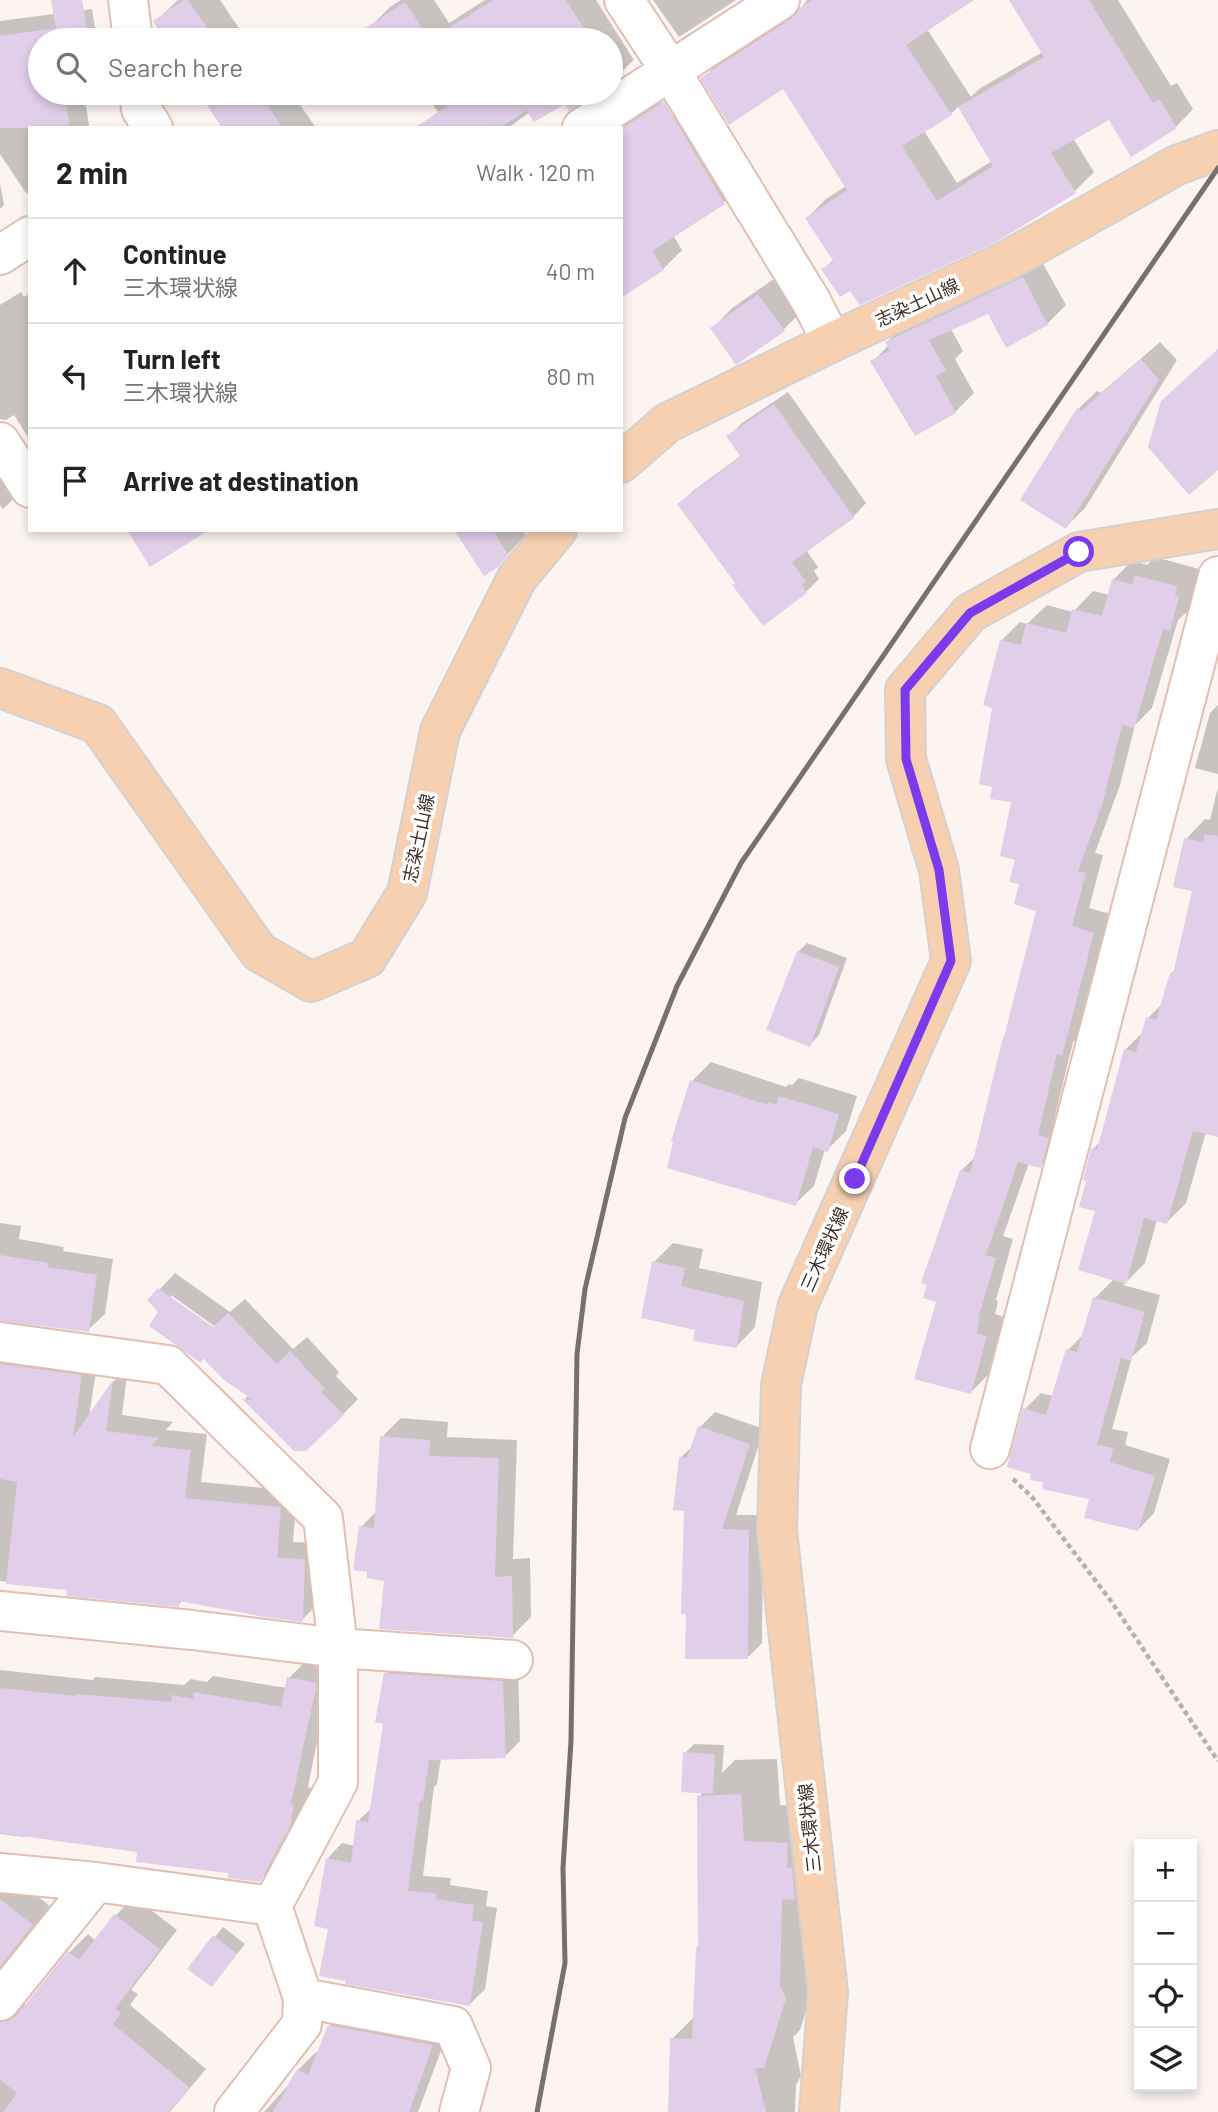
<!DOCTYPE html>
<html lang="en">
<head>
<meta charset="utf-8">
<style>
	body { margin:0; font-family:Barlow,"Noto Sans JP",sans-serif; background:#f6f6f6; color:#222 }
	.controls { position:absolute; right:21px; bottom:21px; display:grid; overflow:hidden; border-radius:0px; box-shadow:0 4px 10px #0003 }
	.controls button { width:63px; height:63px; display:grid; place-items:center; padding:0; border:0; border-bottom:2px solid #e0e0e0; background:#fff; color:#222; font:35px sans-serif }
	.stop { position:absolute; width:21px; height:21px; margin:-16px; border:5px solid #7c3aed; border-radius:50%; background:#fff }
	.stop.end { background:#7c3aed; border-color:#fff; box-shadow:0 2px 7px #0008 }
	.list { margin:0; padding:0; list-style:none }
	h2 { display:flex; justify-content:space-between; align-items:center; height:91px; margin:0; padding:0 28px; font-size:30px }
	h2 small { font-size:23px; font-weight:400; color:#767676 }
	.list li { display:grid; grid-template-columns:46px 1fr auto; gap:21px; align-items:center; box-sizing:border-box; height:105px; padding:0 28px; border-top:2px solid #e0e0e0 }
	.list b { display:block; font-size:26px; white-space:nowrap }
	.list p { margin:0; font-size:23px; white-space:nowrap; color:#767676 }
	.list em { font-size:23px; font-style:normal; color:#767676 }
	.icon { flex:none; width:38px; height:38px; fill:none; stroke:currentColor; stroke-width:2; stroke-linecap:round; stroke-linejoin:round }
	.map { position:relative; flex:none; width:1218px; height:2112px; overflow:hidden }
	.search { position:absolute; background:#fff; box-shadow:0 4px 10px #0003; left:28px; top:28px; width:595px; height:77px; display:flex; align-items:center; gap:18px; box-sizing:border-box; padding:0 24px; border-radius:38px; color:#767676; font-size:26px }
	.panel { position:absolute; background:#fff; box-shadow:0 4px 10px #0003; left:28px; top:126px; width:595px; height:406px; border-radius:0px }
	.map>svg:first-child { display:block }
</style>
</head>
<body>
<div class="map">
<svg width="1218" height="2112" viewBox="0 0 1218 2112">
	<rect width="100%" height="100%" fill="#fbf4f1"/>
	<path fill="#0003" fill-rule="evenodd" d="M178,0H220L247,40H159L163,36L155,22Z
		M401,0H434L449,23L485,0H596L634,60L611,81V40H381L371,26L390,7Z
		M653,0H736L679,37Z
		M807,0H971L927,29L971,97L979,89L1046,50L1073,138L1094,172L1075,191L997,239L851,289L824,269L834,259L807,218L826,199L846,186L783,87L705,76L724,57L802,7ZM959,106L992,161L957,183L924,131L951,114Z
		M1053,0H1118L1171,86L1177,83L1193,109L1176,127Z
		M92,9L97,40H40V93H84L89,125L86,128H30V193H26L0,154V21Z
		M201,93H292L316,128H225Z
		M425,93H593L569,108L565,102L530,112L508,128H449Z
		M659,99L671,117L694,102L743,183L724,202L673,235L682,250L663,269L621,288V128L633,116Z
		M0,183L4,205L0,209Z
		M1041,260L1066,305L1047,324L989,312L951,329L963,351L955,359L974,393L955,412L915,433L873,361L889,345L887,342L905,324Z
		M778,276L802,311L784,329L713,328L731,309Z
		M21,292L24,297L30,293V440L14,415L6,420L0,419V305Z
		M1160,342L1177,360L1085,508L1066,527L1078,409L1097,391L1101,393Z
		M788,392L866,503L853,517L806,550L818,567L814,571L819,579L806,592L737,583L679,504L693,491L742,455L729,436L742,423Z
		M0,462L21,492L3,509L0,505Z
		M457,530H523L526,535L497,566Z
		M1155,557L1199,569L1188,611L1178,620L1152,708L1135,725L1120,785L1095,853L1103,855L1089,908L1111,914L1080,1035L1073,1042L1055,1116L1066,1119L1059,1148L1040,1166L1029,1163L1003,1236L1013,1239L996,1300L998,1301L995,1314L1005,1317L989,1374L971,1392L938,1300L961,1171L976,1156L1038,910L1021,883L1017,859L1014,801L994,785V707L1001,641L1020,622L1027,624L1047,605L1073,612L1093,591L1109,595L1113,580L1132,561L1147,565Z
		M1218,705V774L1195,768L1210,713Z
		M1218,787V1135L1206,1132L1186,1203L1167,1222L1157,1220L1145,1263L1123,1285L1160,1295L1147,1343L1132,1357L1112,1429L1128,1432L1125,1445L1170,1459L1154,1513L1138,1530L1091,1498L1046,1481L1025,1409L1041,1393L1054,1396L1068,1350L1085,1333L1095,1298L1114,1279L1097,1210L1093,1149L1101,1141L1125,1050L1144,1031L1148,1018L1163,1003L1171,974L1175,970L1194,890L1186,839L1205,819L1210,820Z
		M807,943L847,958L819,1035L810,1045L798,952Z
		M711,1062L786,1087L789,1084L792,1085L799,1078L857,1096L846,1131L827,1150L825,1149L814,1186L795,1204L692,1081Z
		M0,1223L21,1226L19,1239L64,1247L63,1251L113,1259L105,1314L88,1330L0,1319Z
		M673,1243L703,1249L699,1268L762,1282L755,1327L737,1346L697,1329L654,1262Z
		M175,1273L230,1312L245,1299L293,1349L307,1337L339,1372L336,1376L358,1399L343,1414L294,1449L245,1399L249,1395L205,1357L201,1361L150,1300ZM171,1295L221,1331L219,1333L171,1299Z
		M0,1339L98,1359L89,1417L114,1381L128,1367L122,1415L173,1422L166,1430L207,1434L201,1482L297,1491L293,1542L321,1543L319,1603L302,1620L183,1600L178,1605L68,1589L0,1581Z
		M715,1412L764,1429L736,1515H763L762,1643L747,1658L686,1510L680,1458L694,1445L700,1427Z
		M401,1418L448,1422L447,1437L517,1440L513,1559L530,1558L531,1617L512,1636L386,1580L361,1527L377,1511L382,1437Z
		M401,1659L518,1667L520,1741L505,1756L441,1758L437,1784L434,1787L423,1876L451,1878L450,1885L488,1891L486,1906L497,1908L485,1989L470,2004L330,1927L327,1859L342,1843L355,1846L358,1821L372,1808L385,1722L386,1674Z
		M306,1661L332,1666L308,1787L311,1788L306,1807L277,1863L259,1880L230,1871L139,1850L27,1835L25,1837L0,1834V1670L93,1680L95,1677L184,1685L191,1679L207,1682L213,1676L287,1688L289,1678Z
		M694,1744L724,1745L722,1773L735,1760L777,1759L780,1805L824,1807L822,1960L800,2030L793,2037L801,2076L796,2085L795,2112H670L672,2039L695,2016L697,1948L699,1946V1797L703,1792L685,1753Z
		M0,1867L50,1906L0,1969Z
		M134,1897L177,1930L131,1990L138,1994L130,2005L206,2069L170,2112H0V1994L15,2005L27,2004L70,1952L88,1934L96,1941L116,1915Z
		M223,1927L245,1944L212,1985L190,1968Z
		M348,2008L450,2027L418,2112H264L292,2081L298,2070L316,2052L319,2054L330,2026Z"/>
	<path fill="#e1cee9" d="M51,0H82L89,40H40V93H64L70,128H0V36L56,28Z
		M184,0H188L215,40H157L162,37L153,21Z
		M493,0H566L591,40H430Z
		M812,0H974L906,45L952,115L902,146L937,201L993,166L958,107L1044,57L1009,0H1089L1153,103L1159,99L1177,128L1131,157L1109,120L1051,153L1076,193L998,241L860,305L850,291L840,297L821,269L834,262L805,218L847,190L783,89L729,125L700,78L792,18L800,8Z
		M405,2L430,40H347Z
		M199,93H259L283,128H222Z
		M465,93H596L569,111L565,104L534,122L526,110L500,128H415Z
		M664,101L725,204L652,251L664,270L621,298V129Z
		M1023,277L1048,325L1006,348L988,314L929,340L946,371L936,376L956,413L915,436L870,361L890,350L885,342Z
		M758,294L785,331L736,365L710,328Z
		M1218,349V470L1189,495L1148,447L1161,401Z
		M1141,359L1159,380L1066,529L1020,500L1077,408L1081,411Z
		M774,404L854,518L792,562L806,582L802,585L807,593L763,626L732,585L735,583L677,504L741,457L726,436Z
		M127,530H209L150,567Z
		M454,530H493L508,555L498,567L484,576Z
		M1134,575L1177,586L1175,595L1179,596L1170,631L1163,629L1134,728L1122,725L1102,805L1078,871L1086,873L1072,926L1094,933L1062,1056L1057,1054L1038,1135L1049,1138L1041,1168L1018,1162L986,1255L996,1258L978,1319H980L977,1333L987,1336L971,1394L914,1379L936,1302L923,1298L927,1285L921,1283L960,1170L970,1173L1003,1037H1004L1036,911L1014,904L1019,884L1009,882L1015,860L1000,856L1011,802L990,799L992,787L979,784L992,708L983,705L1000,640L1021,645L1026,623L1066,633L1072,609L1102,616L1112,579L1132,584Z
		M1205,834L1218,836V1137L1193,1131L1167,1224L1144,1218L1126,1284L1078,1270L1095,1211L1079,1207L1086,1181L1083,1180L1091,1148L1097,1150L1124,1049L1136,1052L1146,1017L1156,1020L1170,973L1173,974L1192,891L1173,887L1184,838L1203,842Z
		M797,951L839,967L810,1047L766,1030Z
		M690,1080L768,1105L769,1102L776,1105L779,1096L839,1114L828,1152L813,1147L796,1206L667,1168L673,1142L671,1141Z
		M0,1255L49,1263L48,1267L97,1275L89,1332L0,1321Z
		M652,1261L685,1268L681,1286L744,1301L737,1348L693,1341L695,1330L641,1318Z
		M158,1288L213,1327L228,1313L277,1364L290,1351L325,1389L321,1392L344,1415L306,1451H294L242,1399L253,1400L224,1380L202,1357L201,1363L149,1326L158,1312L147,1300Z
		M1093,1297L1145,1312L1131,1361L1121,1358L1097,1445L1113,1448L1110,1462L1155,1476L1138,1531L1084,1518L1089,1499L1042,1489L1043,1482L1030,1480L1031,1474L1007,1467L1023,1408L1046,1415L1066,1349L1077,1352Z
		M0,1364L82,1375L73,1437L113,1380L106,1431L159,1438L151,1446L191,1450L185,1498L281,1507L277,1558L305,1559L303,1622L265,1617L179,1601V1607L66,1596L67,1590L6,1584L17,1482L0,1479Z
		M698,1426L750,1444L722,1529L749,1530L748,1659H685L686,1614H681L684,1511L673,1510L679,1457L687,1458Z
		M380,1436L430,1440L429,1456L499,1458L495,1577L512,1576L513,1638L379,1629L384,1581L367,1578V1572L353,1570L359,1526L374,1528Z
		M384,1673L503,1681L506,1758L429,1760L423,1801H420L408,1891L436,1893V1899L474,1905L472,1921L483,1922L470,2006L345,1984L346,1981L319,1976L328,1929L314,1926L326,1858L351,1863L356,1820L368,1822L383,1724L375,1722Z
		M287,1677L316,1683V1688L291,1804L294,1805L290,1826L260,1882L228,1878V1873L136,1862L137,1852L0,1833V1688L76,1696V1694L171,1702L172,1695L193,1699L194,1692L281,1707Z
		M683,1752L715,1754L713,1794L681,1792Z
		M741,1794L744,1841L788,1843L787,1867L792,1868L795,1900L782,1899L780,1987L786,1998L764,2068H755L766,2112H668L670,2038L692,2039L696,1947H698L697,1796Z
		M0,1899L33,1925L0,1966Z
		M114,1914L160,1949L115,2009L121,2013L113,2024L190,2088L169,2112H3L17,2093L0,2080V2022L8,2021L17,2015L68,1951L79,1960Z
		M213,1935L237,1954L212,1987L187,1969Z
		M328,2025L433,2045L409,2112H273L297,2069L308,2075Z"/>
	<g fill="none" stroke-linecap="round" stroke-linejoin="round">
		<defs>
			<path id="minor" d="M128,0L133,40
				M624,0L670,70L811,301L832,342
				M139,93L141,109L153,128
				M582,128L780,0
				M0,255L30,236
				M0,442L30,488
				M0,1342L168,1365L323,1518L338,1648V1782L272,1906L303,1998L302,2024L234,2112
				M990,1449L1218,576
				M0,1611L192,1630L338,1648L513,1660
				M0,1873L96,1882L272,1906
				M303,1998L453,2026L471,2068L459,2112
				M0,2001L96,1882"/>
			<path id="major" d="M621,463L667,423L832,342L1008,260L1177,165L1218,150
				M0,688L98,724L259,952L311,982L367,958L407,893L440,731L517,578L557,530
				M819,2112L828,1992L777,1530L781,1385L798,1305L951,961L939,870L906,759L905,690L970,613L1079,552L1218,529"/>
		</defs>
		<use href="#minor" stroke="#e1bfb2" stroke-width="42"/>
		<use href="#major" stroke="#d4d1d0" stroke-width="42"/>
		<path stroke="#b9b0ac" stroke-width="4.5" stroke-dasharray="5 3.5" stroke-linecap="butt" d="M1013,1479L1032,1497L1111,1601L1218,1761"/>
		<use href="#minor" stroke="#fff" stroke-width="38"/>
		<use href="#major" stroke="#f6d0b1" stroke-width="38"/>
		<path stroke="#7a6f6b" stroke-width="5" d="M537,2112L565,1963L563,1868L571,1741L577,1354L585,1289L625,1118L677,986L741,863L1218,168"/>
	</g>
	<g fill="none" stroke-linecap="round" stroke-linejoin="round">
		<path stroke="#7c3aed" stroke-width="9" d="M855,1179L951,961L939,870L906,759L905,690L970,613L1079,552"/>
	</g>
	<g text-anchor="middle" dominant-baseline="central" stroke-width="7" stroke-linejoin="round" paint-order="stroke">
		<g font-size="18" fill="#3c2f2a" stroke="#fff">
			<text transform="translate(917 302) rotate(-25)">志染土山線</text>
			<text transform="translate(418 838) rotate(-78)">志染土山線</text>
			<text transform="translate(824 1249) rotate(-66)">三木環状線</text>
			<text transform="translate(809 1828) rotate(-96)">三木環状線</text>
		</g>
	</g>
</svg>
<div class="controls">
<button>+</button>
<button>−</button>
<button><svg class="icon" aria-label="locate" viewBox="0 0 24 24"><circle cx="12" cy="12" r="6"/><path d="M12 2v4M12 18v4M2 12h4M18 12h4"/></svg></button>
<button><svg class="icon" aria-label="layers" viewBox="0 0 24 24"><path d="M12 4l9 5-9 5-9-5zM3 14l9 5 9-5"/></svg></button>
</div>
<div class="stop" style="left:1079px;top:552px"></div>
<div class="stop end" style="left:855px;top:1179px"></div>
<div class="search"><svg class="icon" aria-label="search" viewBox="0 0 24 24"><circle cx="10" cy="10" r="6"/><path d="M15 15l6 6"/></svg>Search here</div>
<section class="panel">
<h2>2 min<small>Walk · 120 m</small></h2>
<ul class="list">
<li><svg class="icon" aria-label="ahead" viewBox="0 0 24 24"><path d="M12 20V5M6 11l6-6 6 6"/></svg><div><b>Continue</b><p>三木環状線</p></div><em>40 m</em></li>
<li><svg class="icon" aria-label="left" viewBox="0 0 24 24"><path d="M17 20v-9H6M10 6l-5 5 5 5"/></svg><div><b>Turn left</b><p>三木環状線</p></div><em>80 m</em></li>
<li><svg class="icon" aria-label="arrive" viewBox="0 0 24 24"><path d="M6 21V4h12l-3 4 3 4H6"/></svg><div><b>Arrive at destination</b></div></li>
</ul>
</section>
</div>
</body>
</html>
